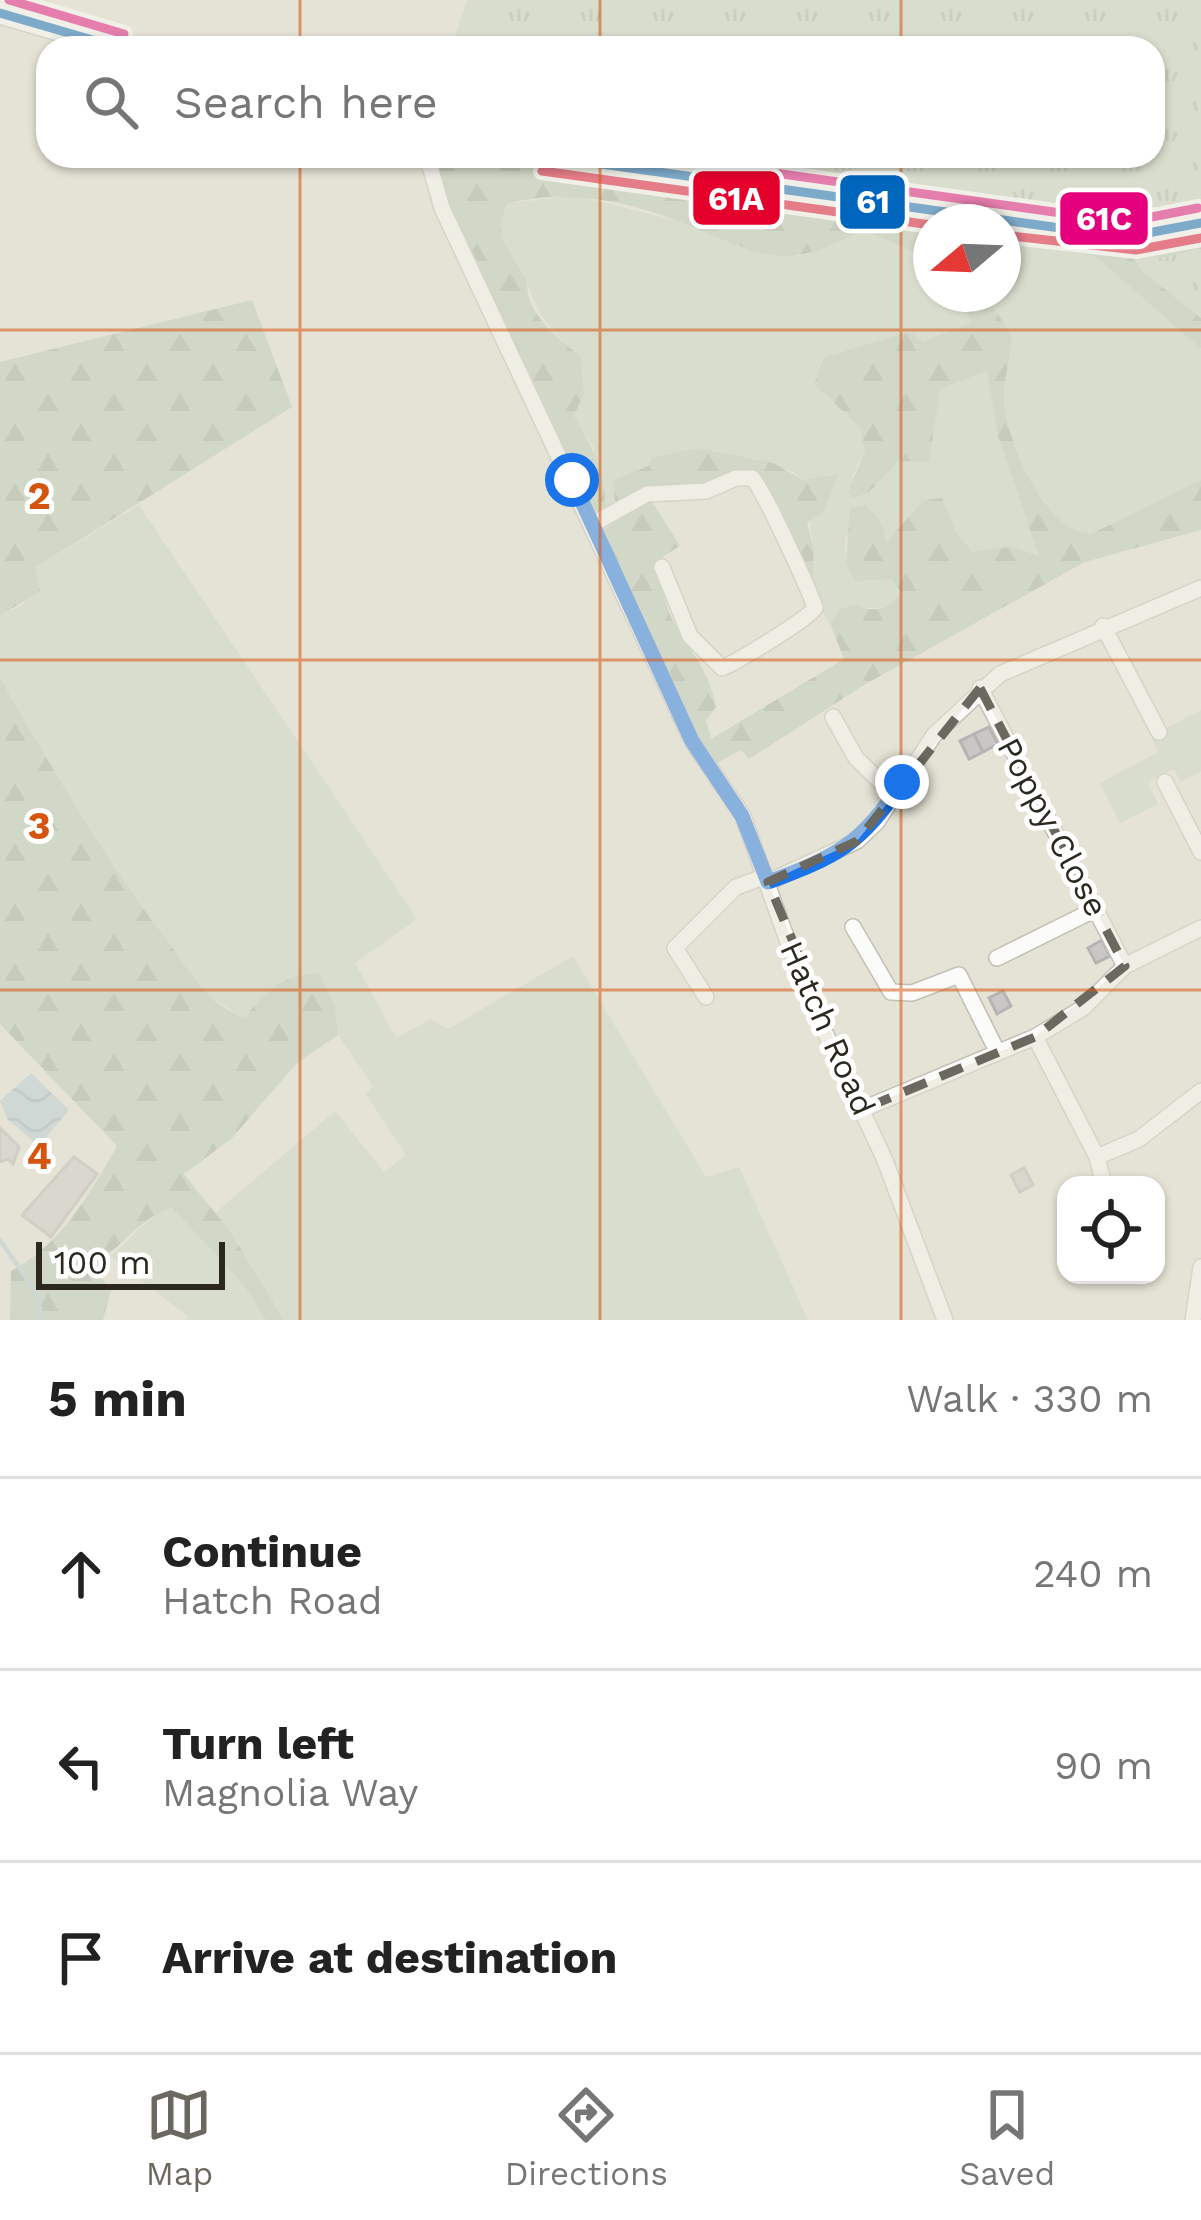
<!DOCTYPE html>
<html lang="en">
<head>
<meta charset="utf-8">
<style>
	body { margin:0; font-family:"Work Sans",sans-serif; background:#f2f2f2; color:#222 }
	.controls { position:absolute; right:36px; bottom:36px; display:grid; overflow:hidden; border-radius:24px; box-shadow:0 3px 9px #0004 }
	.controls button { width:108px; height:108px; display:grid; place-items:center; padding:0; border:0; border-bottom:3px solid #e0e0e0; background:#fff; color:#222; font:60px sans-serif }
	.compass { position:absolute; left:913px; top:204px; width:108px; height:108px; border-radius:50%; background:#fff; box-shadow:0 3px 9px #0004; rotate:251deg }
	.scale { position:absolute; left:36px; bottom:30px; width:189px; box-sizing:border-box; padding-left:12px; border:6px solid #2a281f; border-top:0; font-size:33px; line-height:42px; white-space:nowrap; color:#2a281f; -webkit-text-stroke:9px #fff; paint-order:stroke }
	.stop { position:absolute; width:36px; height:36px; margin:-27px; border:9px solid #1a73e8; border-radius:50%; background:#fff }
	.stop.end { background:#1a73e8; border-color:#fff; box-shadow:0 3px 12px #0008 }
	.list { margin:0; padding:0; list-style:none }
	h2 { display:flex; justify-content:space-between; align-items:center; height:156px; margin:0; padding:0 48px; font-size:51px }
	h2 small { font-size:39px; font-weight:400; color:#767676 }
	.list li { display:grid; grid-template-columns:78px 1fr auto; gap:36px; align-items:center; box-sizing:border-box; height:192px; padding:0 48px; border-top:3px solid #e0e0e0 }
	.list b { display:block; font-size:45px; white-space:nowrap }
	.list p { margin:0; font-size:39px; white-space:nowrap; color:#767676 }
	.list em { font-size:39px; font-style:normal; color:#767676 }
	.icon { flex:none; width:66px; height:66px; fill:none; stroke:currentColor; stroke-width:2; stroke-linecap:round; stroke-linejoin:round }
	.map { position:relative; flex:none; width:1201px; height:1320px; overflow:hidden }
	.search { position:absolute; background:#fff; box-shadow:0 3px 9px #0004; left:36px; right:36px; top:36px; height:132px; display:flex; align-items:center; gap:30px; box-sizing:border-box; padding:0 42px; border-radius:36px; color:#767676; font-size:45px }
	.sheet { height:732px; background:#fff }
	nav { display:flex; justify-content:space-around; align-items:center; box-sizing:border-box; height:168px; border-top:3px solid #e0e0e0; background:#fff; font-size:33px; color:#767676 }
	nav a { display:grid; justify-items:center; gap:6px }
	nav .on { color:#6b695f }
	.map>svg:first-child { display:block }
</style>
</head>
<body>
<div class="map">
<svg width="1201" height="1320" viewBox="0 0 1201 1320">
	<defs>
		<pattern id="forest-firs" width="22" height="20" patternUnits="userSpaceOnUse" patternTransform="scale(3)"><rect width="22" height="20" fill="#b9c9b7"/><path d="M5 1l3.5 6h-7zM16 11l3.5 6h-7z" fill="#9fad9d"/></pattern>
		<pattern id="park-tufts" width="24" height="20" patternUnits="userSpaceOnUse" patternTransform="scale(3)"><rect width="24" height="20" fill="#c7d4c4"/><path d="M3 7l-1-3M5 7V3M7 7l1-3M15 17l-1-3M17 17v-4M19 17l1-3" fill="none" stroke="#abb6a8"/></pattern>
		<pattern id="water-waves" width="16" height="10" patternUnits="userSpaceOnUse" patternTransform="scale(3)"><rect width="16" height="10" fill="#b3c9d3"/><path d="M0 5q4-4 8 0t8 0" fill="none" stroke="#9aadb5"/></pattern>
	</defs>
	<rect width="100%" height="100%" fill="#e5e3d5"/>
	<path fill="#c7d4c4" d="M573,195L682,222L742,247L800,256L864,230L929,258L931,294H960L970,324L922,343L910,331L822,359L814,384L859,426L865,451L852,477L877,484L933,421L940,389L987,371L998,436L1040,558L1010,547L972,553L924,500L885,543L845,535L846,562L855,580L891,579L903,592L889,607L839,610L830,623L812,596L814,549L803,480L792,471L697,448L652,458L648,466L614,480L616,511L593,524L594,448L574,416L584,392L581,357C552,333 538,317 527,282C516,250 490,245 507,204Z
		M1003,240L1095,256L1201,349V480L1091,534C1045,532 1008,441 1004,401C1003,381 1011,357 1012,336L985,294H1003Z
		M139,505L417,919L355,963L396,1038L430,1019L448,1029L573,956L706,1177L739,1167L808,1320H284L214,1214L335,1111L384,1172L406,1155L366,1094L373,1086L338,1035L335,1005L320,974C287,973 263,991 245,1019L195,987L166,939L115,875L0,678V616L24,604L35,568Z
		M1201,710V771L1181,782L1174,769L1148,782L1158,804L1120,823L1100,783L1158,752L1151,736Z
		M172,1208L242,1283L266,1320H185L187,1316L111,1256L157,1212Z"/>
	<path fill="url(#forest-firs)" d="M427,156H544L1201,223V249L1162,258L1134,256L1142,271L1201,318V349L1095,256L1003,240V222H931V259L864,230C845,238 824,250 803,254C767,263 721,238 688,225C632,202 566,187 507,204C493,238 508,246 523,273C529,282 526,292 530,301C541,326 561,340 581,357L584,393L574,416C592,445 606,474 605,508L589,515Z
		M960,294H985L1012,336C1011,357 1003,381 1004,401C1007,441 1045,532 1091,534L1201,480V530L1085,562L864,685L749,759L741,750L708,768L597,533L651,500L680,546L654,562C660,580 664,602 672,619C689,651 709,669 716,707L706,720L711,739L844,659L830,623L839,610L854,605C876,613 887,610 902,593L891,579L855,581L846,563L850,508L866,505L882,524L886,542L924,500L942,498L955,530L972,552L1010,547L1039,556L998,436L987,371L940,389L929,462L898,461L869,492L853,498L848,492L865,451L859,426L814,384L823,358L911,331L923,342L970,323Z
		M252,300L292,407L35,568L40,591L0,616V362Z
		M697,448L773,463L803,480L839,474L823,512L807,523L814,549L812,596L752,479L686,489L616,511L613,480L648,466L652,458Z
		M0,678C52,767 100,854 163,935C191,971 200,1000 245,1018C263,992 287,972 320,974L335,1005L338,1035L297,1063L232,1138L184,1174L231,1233L284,1320H266L242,1283L172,1208C140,1215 121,1252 90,1265L111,1290L103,1320H10L11,1271C58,1248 92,1191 117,1146L0,1024Z"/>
	<path fill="url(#park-tufts)" d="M467,0H1201V223L1137,235L544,156H1153V48H451Z
		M1201,249V318L1142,271L1132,256L1162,258Z"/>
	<path fill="url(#water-waves)" d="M31,1073L69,1110L39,1146L7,1119L0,1101Z"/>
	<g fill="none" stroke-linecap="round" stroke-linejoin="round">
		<path stroke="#b3c9d3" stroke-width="4.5" d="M0,1240L38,1295L42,1320"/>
	</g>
	<path fill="#c9c7c6" stroke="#b6b4b2" stroke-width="3" d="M989,727L998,744L983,752L974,734Z
		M974,734L983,752L969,759L960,741Z
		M1102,940L1110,956L1096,963L1088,948Z
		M1003,991L1011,1006L997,1014L989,998Z
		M0,1128L19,1147L13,1164L8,1159L0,1162Z
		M74,1157L97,1174L51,1237L22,1215Z
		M1024,1168L1033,1185L1020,1192L1011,1175Z"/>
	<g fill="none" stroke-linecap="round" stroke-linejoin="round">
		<defs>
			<path id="street" d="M427,156L442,208L692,741L743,816L805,990L884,1158L945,1320
				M593,524L647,494L706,491L736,478H752C761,484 810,591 815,608C811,617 737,662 722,668L690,636L662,567
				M1103,626L1159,732
				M980,688L1125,966
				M833,717L856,758L894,795
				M1165,782L1201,852
				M768,882L857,841L877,822L934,735L1000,674L1201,588
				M853,927L891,992L912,993L959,975L997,1051
				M997,958L1096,909
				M706,997L675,948L736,887L766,876
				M1035,1037L1097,1157L1104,1185
				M863,1109L1035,1037L1083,1008L1125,966L1201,928
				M1097,1157L1139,1139L1201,1091
				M1193,1320L1201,1267"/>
			<path id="secondary" d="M0,13L120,48
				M544,156L1096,233L1137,235L1201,223"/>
		</defs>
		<use href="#street" stroke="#c2c0b5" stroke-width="18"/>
		<use href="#secondary" stroke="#c2c0b5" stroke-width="24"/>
		<use href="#street" stroke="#fbfbf9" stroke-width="15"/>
		<use href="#secondary" stroke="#fbfbf9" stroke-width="21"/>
		<defs>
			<path id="bus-1" d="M0,13L120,48
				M544,156L1096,233L1137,235L1201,223"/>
			<path id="bus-2" d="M542,171L931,225
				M1003,235L1136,250L1201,238"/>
			<path id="bus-3" d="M9,0L124,34
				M653,156L1097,218L1136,220L1198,208"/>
		</defs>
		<use href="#bus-1" stroke="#fff" stroke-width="18"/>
		<use href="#bus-2" stroke="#fff" stroke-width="18"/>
		<use href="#bus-3" stroke="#fff" stroke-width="18"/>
		<use href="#bus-1" stroke="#0065bd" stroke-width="9"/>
		<use href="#bus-2" stroke="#e4002b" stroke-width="9"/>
		<use href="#bus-3" stroke="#e5007d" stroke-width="9"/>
	</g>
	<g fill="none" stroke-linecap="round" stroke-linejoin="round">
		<path stroke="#1a73e8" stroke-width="15" d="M572,480L692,741L742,816L768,882C834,858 863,844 902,782"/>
	</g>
	<path d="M0 0H1201V1320H0ZM980,688L1125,966L1035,1037L863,1109L768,882L857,841Z" fill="#e5e3d5" fill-opacity=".55" fill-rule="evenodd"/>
	<path fill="none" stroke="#6b695f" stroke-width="9" stroke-dasharray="24 15" stroke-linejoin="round" d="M980,688L1125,966L1035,1037L863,1109L768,882L857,841Z"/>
	<path fill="none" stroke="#d5540e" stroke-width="3" stroke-opacity="0.55" d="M300,0V48M600,0V48M901,0V48M300,156V1320M600,156V1320M901,156V1320M0,330H1201M0,660H1201M0,990H1201"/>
	<g text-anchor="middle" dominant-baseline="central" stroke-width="10" stroke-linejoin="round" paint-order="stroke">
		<g font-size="33" fill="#2a281f" stroke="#fff">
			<text transform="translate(1053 827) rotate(62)">Poppy Close</text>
			<text transform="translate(828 1028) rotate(66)">Hatch Road</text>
		</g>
	</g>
	<g font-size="39" text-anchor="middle" font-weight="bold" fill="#d5540e" stroke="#fff" stroke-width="10" stroke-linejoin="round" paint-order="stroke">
		<text x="39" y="509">2</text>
		<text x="39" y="839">3</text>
		<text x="39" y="1169">4</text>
	</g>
	<g stroke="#fff" stroke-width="4.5">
		<rect x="691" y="169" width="91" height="58" rx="12" fill="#e4002b"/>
		<rect x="838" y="173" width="69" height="58" rx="12" fill="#0065bd"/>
		<rect x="1058" y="190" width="92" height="57" rx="12" fill="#e5007d"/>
	</g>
	<g font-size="33" text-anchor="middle" font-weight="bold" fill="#fff">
		<text x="736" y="210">61A</text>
		<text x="873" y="213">61</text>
		<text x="1104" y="230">61C</text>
	</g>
</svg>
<div class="controls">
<button><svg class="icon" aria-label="locate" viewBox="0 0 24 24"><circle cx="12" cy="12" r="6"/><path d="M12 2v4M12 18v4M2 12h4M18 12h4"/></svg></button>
</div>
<svg class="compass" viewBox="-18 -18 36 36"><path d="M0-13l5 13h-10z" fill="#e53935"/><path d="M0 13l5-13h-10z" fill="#767676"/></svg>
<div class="scale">100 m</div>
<div class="stop" style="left:572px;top:480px"></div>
<div class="stop end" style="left:902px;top:782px"></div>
<div class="search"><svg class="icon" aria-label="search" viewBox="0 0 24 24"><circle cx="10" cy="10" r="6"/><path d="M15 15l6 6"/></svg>Search here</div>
</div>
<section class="sheet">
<h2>5 min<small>Walk · 330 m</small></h2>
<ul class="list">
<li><svg class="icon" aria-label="ahead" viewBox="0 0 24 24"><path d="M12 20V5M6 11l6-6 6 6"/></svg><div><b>Continue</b><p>Hatch Road</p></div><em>240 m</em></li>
<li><svg class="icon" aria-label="left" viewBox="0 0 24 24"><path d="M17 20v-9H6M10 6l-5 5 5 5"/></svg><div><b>Turn left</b><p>Magnolia Way</p></div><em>90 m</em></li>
<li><svg class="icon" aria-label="arrive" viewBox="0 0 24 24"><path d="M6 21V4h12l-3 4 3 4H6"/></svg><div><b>Arrive at destination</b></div></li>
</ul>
</section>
<nav>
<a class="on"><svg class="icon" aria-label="map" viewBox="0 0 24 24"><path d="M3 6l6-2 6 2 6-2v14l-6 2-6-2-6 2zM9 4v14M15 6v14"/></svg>Map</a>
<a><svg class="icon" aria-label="directions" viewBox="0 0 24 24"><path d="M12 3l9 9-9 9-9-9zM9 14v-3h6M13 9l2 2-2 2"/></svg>Directions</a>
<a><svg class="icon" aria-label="saved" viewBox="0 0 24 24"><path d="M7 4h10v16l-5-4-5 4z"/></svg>Saved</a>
</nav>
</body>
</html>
